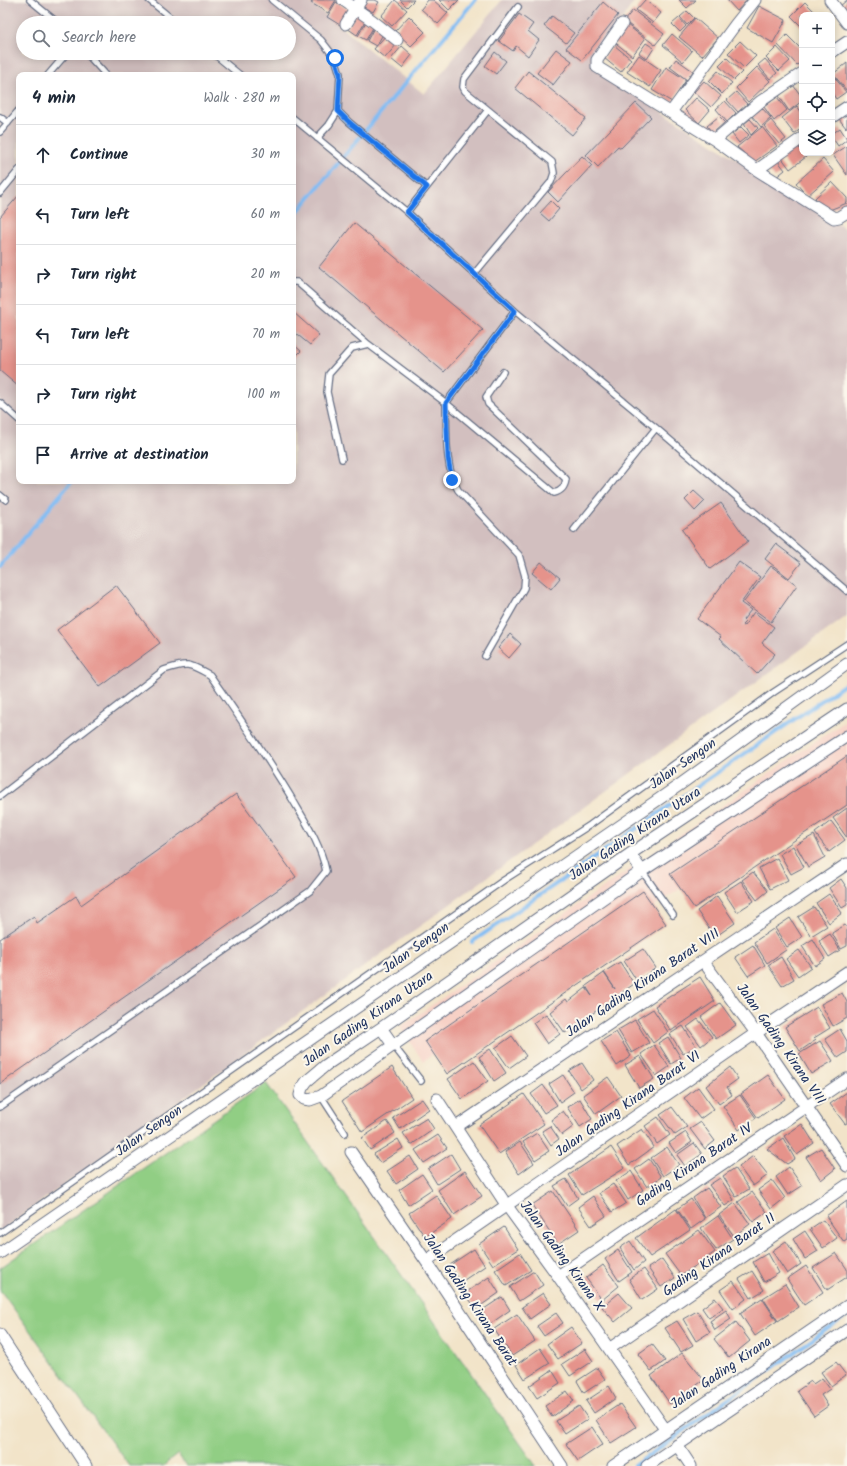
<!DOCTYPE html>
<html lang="en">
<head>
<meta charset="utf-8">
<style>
	body { margin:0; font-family:Kalam,sans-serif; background:#f6f6f7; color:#1f2937 }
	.controls { position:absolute; right:12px; top:12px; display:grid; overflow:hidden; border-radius:8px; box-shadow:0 2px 10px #0003 }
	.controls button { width:36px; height:36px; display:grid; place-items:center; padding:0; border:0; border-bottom:1px solid #e0e1e3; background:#fff; color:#1f2937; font:20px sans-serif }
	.stop { position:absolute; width:12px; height:12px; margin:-9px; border:3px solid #1a73e8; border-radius:50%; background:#fff }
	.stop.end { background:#1a73e8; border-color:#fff; box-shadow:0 1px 4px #0008 }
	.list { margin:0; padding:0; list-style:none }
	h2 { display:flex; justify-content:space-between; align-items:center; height:52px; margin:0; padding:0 16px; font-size:17px }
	h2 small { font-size:13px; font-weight:400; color:#747a83 }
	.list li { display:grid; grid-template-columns:26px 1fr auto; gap:12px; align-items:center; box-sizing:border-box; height:60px; padding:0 16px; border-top:1px solid #e0e1e3 }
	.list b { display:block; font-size:15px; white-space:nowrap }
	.list em { font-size:13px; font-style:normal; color:#747a83 }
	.icon { flex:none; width:22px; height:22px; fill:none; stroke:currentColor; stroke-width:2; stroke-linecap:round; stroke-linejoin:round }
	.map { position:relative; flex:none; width:847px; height:1466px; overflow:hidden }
	.search { position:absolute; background:#fff; box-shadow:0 2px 10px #0003; left:16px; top:16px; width:280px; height:44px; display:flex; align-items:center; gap:10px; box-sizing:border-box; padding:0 14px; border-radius:22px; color:#747a83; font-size:15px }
	.panel { position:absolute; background:#fff; box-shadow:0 2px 10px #0003; left:16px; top:72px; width:280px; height:412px; border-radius:8px }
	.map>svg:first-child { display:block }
</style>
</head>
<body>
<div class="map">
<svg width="847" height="1466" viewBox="0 0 847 1466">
	<rect width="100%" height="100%" fill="#fbf7ec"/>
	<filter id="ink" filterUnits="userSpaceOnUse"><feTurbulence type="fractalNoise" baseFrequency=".025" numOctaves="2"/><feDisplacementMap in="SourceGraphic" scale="8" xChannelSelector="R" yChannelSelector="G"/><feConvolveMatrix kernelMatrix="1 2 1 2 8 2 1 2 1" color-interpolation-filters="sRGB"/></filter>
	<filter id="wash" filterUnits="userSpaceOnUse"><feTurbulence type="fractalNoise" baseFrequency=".012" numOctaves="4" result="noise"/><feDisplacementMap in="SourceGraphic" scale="16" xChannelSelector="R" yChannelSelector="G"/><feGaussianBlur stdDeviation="0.9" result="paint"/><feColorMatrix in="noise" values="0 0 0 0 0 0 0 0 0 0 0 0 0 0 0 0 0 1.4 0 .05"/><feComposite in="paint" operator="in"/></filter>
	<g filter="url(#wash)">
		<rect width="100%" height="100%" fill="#f2e4c9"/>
		<path fill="#f7d1c6" d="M847,720V777L423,1061L400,1027Z"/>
		<path fill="#d2bfbf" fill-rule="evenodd" d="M0,0H307L424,94L502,0H635L591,66L847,230V616L0,1231ZM23,23H289V53H23ZM19,75H293V481H19Z"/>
		<path fill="#91ce84" stroke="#567e71" d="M266,1083L281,1104L536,1466H186L178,1454L163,1466H129L0,1290V1268Z"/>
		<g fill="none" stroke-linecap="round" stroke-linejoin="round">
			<path stroke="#82bdf4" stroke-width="4" d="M293,217L475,0
				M0,567L72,481
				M472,942L847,683
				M634,1466L847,1315"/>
		</g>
		<g id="blocks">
			<path fill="#e5938b" d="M313,0H336L328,13L311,3Z
				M363,0H375L379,2L373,12L360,5Z
				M395,0L407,10L392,26L381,16Z
				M400,0H414L407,7Z
				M428,0H433L448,13L438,24L421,9Z
				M439,0H459L449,10Z
				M645,0L661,13L653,23L636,10Z
				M679,0H696L687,8Z
				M727,0H747L737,11Z
				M847,0V16L839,7Z
				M336,2L349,10L340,25L327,17Z
				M603,2L618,15L582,60L566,48Z
				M805,2L818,15H802V27L791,16Z
				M759,6L786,20L773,43L747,28Z
				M633,10L664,34L655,45L624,21Z
				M687,11L694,18L687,25L680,17Z
				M357,12L367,18L357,35L347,28Z
				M519,14L533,24L528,31L539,40L528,56L516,46L513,51L499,41Z
				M409,16L425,32L411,46L395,31Z
				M552,16L574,33L566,43L544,26Z
				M679,18L686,26L680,32L672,24Z
				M695,18L718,38L702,56L679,37Z
				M367,20L375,24L366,40L358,36Z
				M626,24L645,39L632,56L612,40Z
				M375,26L385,31L376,46L367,41Z
				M672,34L692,51L683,62L663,45Z
				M386,35L397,44L385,58L374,49Z
				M787,35L802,50V61L797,65L777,44Z
				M740,41L756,56L744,68L728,53Z
				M646,43L654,48L647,59L639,53Z
				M614,45L631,59L621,72L604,58Z
				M402,46L412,55L402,68L391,59Z
				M777,47L790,61L779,71L766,58Z
				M556,49L572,61L553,85L537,73Z
				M495,52L506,61L496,74L485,66Z
				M639,55L661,70L650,87L627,72Z
				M727,58L742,72L734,80L719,66Z
				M676,59L693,71L687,80L670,67Z
				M765,59L777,73L770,79L758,65Z
				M847,63V91L833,74Z
				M666,67L686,80L672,102L652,90Z
				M757,67L770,81L748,102L736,88Z
				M528,71L586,118L572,135L515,88Z
				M718,71L732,83L722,94L709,81Z
				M832,74L846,92L836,99L832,93Z
				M704,81L721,96L711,107L694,92Z
				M793,85L802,97V101L789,111L779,96Z
				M736,92L747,104L738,112L727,100Z
				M777,97L787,110L774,121L764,107Z
				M696,98L710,110L699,123L685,110Z
				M725,101L736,113L727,122L716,109Z
				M636,103L651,117L621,148L618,146L598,167L586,155Z
				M797,106L802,113V128L794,134L782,118Z
				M847,107V126L846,128L836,115Z
				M762,108L771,118L761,127L752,116Z
				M719,116L725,122L713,133L707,126Z
				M750,119L758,128L751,135L744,124Z
				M771,120L786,139L779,144L764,126Z
				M741,127L749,135L739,143L732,134Z
				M762,127L777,146L754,162L737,147Z
				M840,128L847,139L838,146L832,137V134Z
				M797,145L806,157L790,169L781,157Z
				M847,146V175L833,155Z
				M582,156L592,165L558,202L548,192Z
				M823,159L834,172L807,196L796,183Z
				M778,161L785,170L775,178L768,169Z
				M832,182L847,198V203L827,211L815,198Z
				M19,195V387L0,371V217Z
				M551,201L559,209L549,221L540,213Z
				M354,223L483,330L444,372L319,267Z
				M293,312L319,335L310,345L293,331Z
				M293,344L301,351L293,359Z
				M694,491L705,501L695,511L685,500Z
				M721,503L748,541L710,569L682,530Z
				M776,544L801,563L789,578L765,559Z
				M541,562L560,578L551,589L532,573Z
				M739,562L760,577L741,603L751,610L743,620L745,622L742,625L744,626L754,612L774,627L762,643L775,654L757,674L719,639L721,637L697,619Z
				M771,566L797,585L771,622L744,602Z
				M116,585L160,643L100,687L57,630Z
				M510,634L521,644L509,658L498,648Z
				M847,756V805L694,908L670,874Z
				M236,794L296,877L0,1084V939L34,916L37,923L76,896L81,905Z
				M847,808V838L833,818Z
				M831,821L845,840L829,852L815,833Z
				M814,835L825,857L808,867L796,845Z
				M793,846L804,867L791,874L780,854Z
				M777,858L788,880L770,889L759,868Z
				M753,872L768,891L757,900L742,880Z
				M841,879L847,888V905L842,908L829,888Z
				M741,881L754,901L737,912L724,892Z
				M643,891L666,924L447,1074L425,1041Z
				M829,894L842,913L829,923L816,903Z
				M717,896L735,923L715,937L697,911Z
				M814,907L827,926L811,936L798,917Z
				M790,918L802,937L787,947L775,928Z
				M845,925L847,928V946L841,949L832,933Z
				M773,929L786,950L767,963L754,942Z
				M830,934L840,950L829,957L819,941Z
				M813,939L825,959L815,966L802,946Z
				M753,945L765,965L748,976L735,957Z
				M643,949L656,968L637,981L624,961Z
				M799,950L811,967L798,976L786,959Z
				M781,957L794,979L782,986L768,965Z
				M620,962L634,984L565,1033L550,1012L566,999L568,1002L586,988L592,996L586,986L604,973L615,989L604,972Z
				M700,977L715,1001L671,1031L655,1006Z
				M842,993L847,1002V1018L833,1026L821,1004Z
				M720,1003L736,1025L716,1039L701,1017Z
				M817,1007L830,1028L814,1038L816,1040L800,1051L785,1027Z
				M653,1009L668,1032L653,1043L637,1019Z
				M546,1014L560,1034L547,1044L533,1023Z
				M698,1019L712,1037L701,1046L687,1027Z
				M635,1020L649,1043L632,1053L618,1030Z
				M683,1026L696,1046L683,1054L670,1034Z
				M840,1029L847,1041V1052L838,1058L825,1039Z
				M616,1032L631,1056L617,1066L601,1041Z
				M512,1036L526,1056L509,1068L495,1048Z
				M668,1037L681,1058L671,1064L658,1043Z
				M820,1041L833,1061L811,1074L799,1054Z
				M654,1045L669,1067L656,1076L641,1054Z
				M490,1049L506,1073L494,1081L479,1057Z
				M640,1056L654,1079L639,1088L625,1065Z
				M474,1061L488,1081L462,1099L448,1079Z
				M582,1063L593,1080L581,1089L569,1071Z
				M392,1067L412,1098L362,1132L342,1101Z
				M730,1067L738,1079L727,1087L732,1095L719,1104L706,1086Z
				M563,1075L574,1092L560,1102L549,1084Z
				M768,1075L785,1099L758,1118L741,1094Z
				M608,1077L621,1096L596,1114L583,1095Z
				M543,1085L557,1105L544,1113L531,1094Z
				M698,1087L714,1109L700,1119L684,1098Z
				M847,1092V1123L845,1124L830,1104Z
				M524,1094L544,1124L499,1154L479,1125Z
				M740,1095L756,1118L739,1130L723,1106Z
				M422,1099L429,1109L400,1129L393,1118Z
				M580,1099L592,1119L580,1127L567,1107Z
				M672,1107L687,1127L675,1135L660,1115Z
				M563,1111L574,1126L562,1135L551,1120Z
				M658,1117L670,1135L657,1144L645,1126Z
				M427,1118L434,1129L411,1145L403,1133Z
				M387,1121L395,1133L370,1150L362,1138Z
				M701,1122L715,1141L705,1149L690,1129Z
				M802,1124L814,1143L797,1155L784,1136Z
				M550,1126L559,1139L551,1145L542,1131Z
				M642,1129L654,1147L629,1165L617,1146Z
				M686,1132L692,1142L676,1153L669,1143Z
				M537,1133L549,1151L535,1160L523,1142Z
				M438,1135L447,1148L424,1163L415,1150Z
				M783,1138L795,1159L787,1164L767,1149Z
				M398,1139L403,1148L380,1163L374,1154Z
				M520,1142L534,1163L519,1174L505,1152Z
				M694,1143L702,1154L685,1166L677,1155Z
				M611,1147L625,1168L582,1195L569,1175Z
				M667,1147L679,1165L663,1176L651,1158Z
				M821,1148L835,1169L821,1180L806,1157Z
				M451,1154L460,1169L437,1184L428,1169Z
				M410,1156L418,1169L396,1184L387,1171Z
				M753,1156L768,1175L753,1186L739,1167Z
				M649,1159L661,1177L647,1187L635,1169Z
				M789,1167L802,1186L788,1195L776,1177Z
				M735,1168L749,1189L736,1197L723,1176Z
				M465,1171L482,1196L454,1215L438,1190Z
				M631,1171L643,1190L628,1200L616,1181Z
				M422,1174L432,1189L408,1205L399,1190Z
				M720,1178L734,1200L725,1206L709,1185Z
				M566,1179L578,1198L567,1206L554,1186Z
				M772,1180L785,1198L771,1209L758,1190Z
				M613,1184L626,1203L612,1212L599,1193Z
				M707,1188L721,1207L705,1218L693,1198Z
				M553,1191L579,1230L558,1244L532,1205Z
				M752,1192L767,1212L753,1222L738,1202Z
				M436,1195L452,1219L425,1237L409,1213Z
				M593,1196L606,1216L591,1226L578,1207Z
				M691,1199L705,1219L691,1229L677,1209Z
				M847,1201V1240L844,1242L826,1216Z
				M735,1203L750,1224L734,1236L719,1215Z
				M676,1209L690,1230L650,1257L636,1238Z
				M718,1216L733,1239L716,1250L701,1228Z
				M823,1220L837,1238L823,1248L810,1229Z
				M504,1227L518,1249L493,1265L479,1244Z
				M699,1230L715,1252L681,1276L665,1254Z
				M805,1231L818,1251L805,1259L793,1239Z
				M630,1241L644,1262L634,1270L620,1248Z
				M786,1241L801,1264L787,1274L772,1251Z
				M474,1249L485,1266L461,1282L450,1265Z
				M618,1250L632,1272L619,1281L605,1259Z
				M520,1253L531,1270L506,1286L495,1270Z
				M768,1253L779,1273L764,1282L753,1262Z
				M836,1253L847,1269V1277L827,1290L813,1268Z
				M662,1259L675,1278L661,1287L648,1268Z
				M603,1265L619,1286L602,1300L586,1278Z
				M806,1266L823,1292L804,1305L787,1279Z
				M644,1269L658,1289L642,1300L629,1279Z
				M534,1271L543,1285L519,1301L510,1287Z
				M752,1271L764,1290L751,1298L739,1279Z
				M489,1277L499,1293L476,1309L465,1293Z
				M733,1281L746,1299L733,1309L720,1290Z
				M785,1284L799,1307L778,1321L763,1298Z
				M543,1293L551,1304L530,1319L522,1307Z
				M619,1293L632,1308L615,1322L602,1307Z
				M502,1297L510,1310L490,1324L481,1311Z
				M715,1298L723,1308L709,1318L702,1308Z
				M762,1298L777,1321L755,1336L740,1313Z
				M726,1310L731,1319L715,1330L710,1321Z
				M697,1311L710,1332L696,1341L683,1319Z
				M556,1313L563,1323L544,1336L537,1326Z
				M517,1314L535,1341L512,1356L494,1329Z
				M677,1321L693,1345L681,1352L665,1328Z
				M736,1322L750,1341L729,1358L714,1339Z
				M571,1327L582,1343L558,1359L547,1344Z
				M652,1344L665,1361L651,1371L638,1354Z
				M540,1348L550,1363L525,1379L516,1365Z
				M585,1349L593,1361L570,1376L562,1364Z
				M682,1353L704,1380L670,1404L651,1376Z
				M836,1362L846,1375L831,1386L821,1372Z
				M597,1368L605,1379L584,1393L577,1381Z
				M552,1370L560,1383L537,1398L529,1386Z
				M822,1378L830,1389L821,1395L828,1406L814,1416L797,1391L811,1381L813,1384Z
				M609,1386L616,1398L594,1413L586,1401Z
				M567,1391L574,1401L552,1417L545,1406Z
				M620,1404L636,1427L611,1443L596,1420Z
				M579,1406L588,1419L565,1434L556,1421Z
				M592,1427L603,1444L578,1461L566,1444Z"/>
		</g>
	</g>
	<g filter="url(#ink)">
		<use href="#blocks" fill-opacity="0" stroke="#666e83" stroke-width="1"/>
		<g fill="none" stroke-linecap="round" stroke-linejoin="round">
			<defs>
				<path id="service" d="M30,0L58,23
					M149,0L177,23
					M272,0L321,40L335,58L340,74L338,111L329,125L317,138
					M86,53L106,75
					M213,53L240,75
					M48,75L67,53
					M338,111L349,122L427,187
					M0,117L8,123
					M293,118L407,212L515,311L656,428L847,591
					M0,132L19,110
					M0,193L19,170
					M407,212L488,110
					M474,274L551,182L554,173L552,162L465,91L463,87L464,79L518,7
					M293,282H297L368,344
					M0,403L19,420
					M342,459L327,392L329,374L352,348L368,344L446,403L515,311
					M0,495L6,500
					M574,530L656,428
					M485,656L524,588L525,576L519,555L458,490C444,467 447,430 446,403L554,493C562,491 565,487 566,479L488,404L486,397L503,372
					M0,796L164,670C187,662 189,663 210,675C239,717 268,758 294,802C307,824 321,846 326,871L310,891L0,1107
					M642,871L673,915
					M393,1045L421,1081
					M321,1096L345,1133
					M0,1233L504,880L590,825L774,692L847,644"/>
				<path id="minor" d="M343,0L373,21L397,40
					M830,0L847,23
					M346,24L361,0
					M622,24L597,60V67L715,140L757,170L834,218L839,217L847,212
					M832,52L847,42
					M671,112L735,25L755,0
					M832,117L847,107
					M715,140L761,101L802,73
					M757,170L802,138
					M847,709L630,854L381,1028L326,1065L307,1081L302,1088L300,1095L304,1099L310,1100L321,1096L642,871L847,736
					M630,854L642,871
					M703,961L756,1033L847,1166
					M381,1028L393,1045
					M437,1099L507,1206L558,1276L665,1429
					M456,1127L847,864
					M351,1152L426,1261L562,1466
					M0,1253L678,786L847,664
					M426,1261L756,1033L847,972
					M558,1276L847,1079
					M0,1335L86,1466
					M609,1349L847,1185
					M677,1445L691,1466
					M613,1466L847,1306
					M647,1466L847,1330"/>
			</defs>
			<use href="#service" stroke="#666e83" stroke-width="8"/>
			<use href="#minor" stroke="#666e83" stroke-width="13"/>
			<use href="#service" stroke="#fff" stroke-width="5.5"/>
			<use href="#minor" stroke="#fff" stroke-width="11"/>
		</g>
	</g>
	<g fill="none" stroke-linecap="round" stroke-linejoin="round" filter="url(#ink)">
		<path stroke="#1a73e8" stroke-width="5" d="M335,58L340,74L338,111L349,122L427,187L407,212L515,311L446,403L448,458L452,480"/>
	</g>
	<g text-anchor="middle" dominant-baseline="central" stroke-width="4" stroke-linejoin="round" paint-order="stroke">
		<g font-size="14" fill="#1b2f5e" stroke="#fbf7ec">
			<text transform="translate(683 764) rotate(-35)">Jalan Sengon</text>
			<text transform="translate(635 834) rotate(-34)">Jalan Gading Kirana Utara</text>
			<text transform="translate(416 948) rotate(-35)">Jalan Sengon</text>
			<text transform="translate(643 983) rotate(-34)">Jalan Gading Kirana Barat VIII</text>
			<text transform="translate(368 1019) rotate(-35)">Jalan Gading Kirana Utara</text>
			<text transform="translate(781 1044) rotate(55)">Jalan Gading Kirana VIII</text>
			<text transform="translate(628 1104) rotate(-35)">Jalan Gading Kirana Barat VI</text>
			<text transform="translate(149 1131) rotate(-35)">Jalan Sengon</text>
			<text transform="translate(694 1165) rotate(-34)">Gading Kirana Barat IV</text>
			<text transform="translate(719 1255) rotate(-35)">Gading Kirana Barat II</text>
			<text transform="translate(562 1256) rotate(54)">Jalan Gading Kirana X</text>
			<text transform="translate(470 1300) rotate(56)">Jalan Gading Kirana Barat</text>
			<text transform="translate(721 1373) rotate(-34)">Jalan Gading Kirana</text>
		</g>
	</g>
</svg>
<div class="controls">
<button>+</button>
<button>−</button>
<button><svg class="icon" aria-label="locate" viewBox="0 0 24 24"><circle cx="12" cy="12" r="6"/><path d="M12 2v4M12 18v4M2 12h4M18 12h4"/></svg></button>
<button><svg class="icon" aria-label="layers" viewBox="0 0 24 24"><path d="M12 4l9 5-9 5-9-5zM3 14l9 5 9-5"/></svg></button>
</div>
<div class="stop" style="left:335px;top:58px"></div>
<div class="stop end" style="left:452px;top:480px"></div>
<div class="search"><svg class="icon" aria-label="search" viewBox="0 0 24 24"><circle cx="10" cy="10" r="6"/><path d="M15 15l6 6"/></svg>Search here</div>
<section class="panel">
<h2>4 min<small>Walk · 280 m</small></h2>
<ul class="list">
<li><svg class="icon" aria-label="ahead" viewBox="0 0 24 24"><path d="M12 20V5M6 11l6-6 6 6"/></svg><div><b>Continue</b></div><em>30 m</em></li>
<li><svg class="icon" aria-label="left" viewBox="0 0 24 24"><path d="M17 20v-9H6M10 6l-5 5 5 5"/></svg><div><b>Turn left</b></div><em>60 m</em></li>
<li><svg class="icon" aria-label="right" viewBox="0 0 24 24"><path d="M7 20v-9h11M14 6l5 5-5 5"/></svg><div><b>Turn right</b></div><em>20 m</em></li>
<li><svg class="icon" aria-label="left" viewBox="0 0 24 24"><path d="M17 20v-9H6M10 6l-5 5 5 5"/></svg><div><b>Turn left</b></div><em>70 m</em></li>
<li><svg class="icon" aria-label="right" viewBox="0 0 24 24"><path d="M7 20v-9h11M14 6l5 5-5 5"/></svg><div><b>Turn right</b></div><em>100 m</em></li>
<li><svg class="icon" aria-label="arrive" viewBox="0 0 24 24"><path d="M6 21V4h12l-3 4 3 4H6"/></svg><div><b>Arrive at destination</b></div></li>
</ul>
</section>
</div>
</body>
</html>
